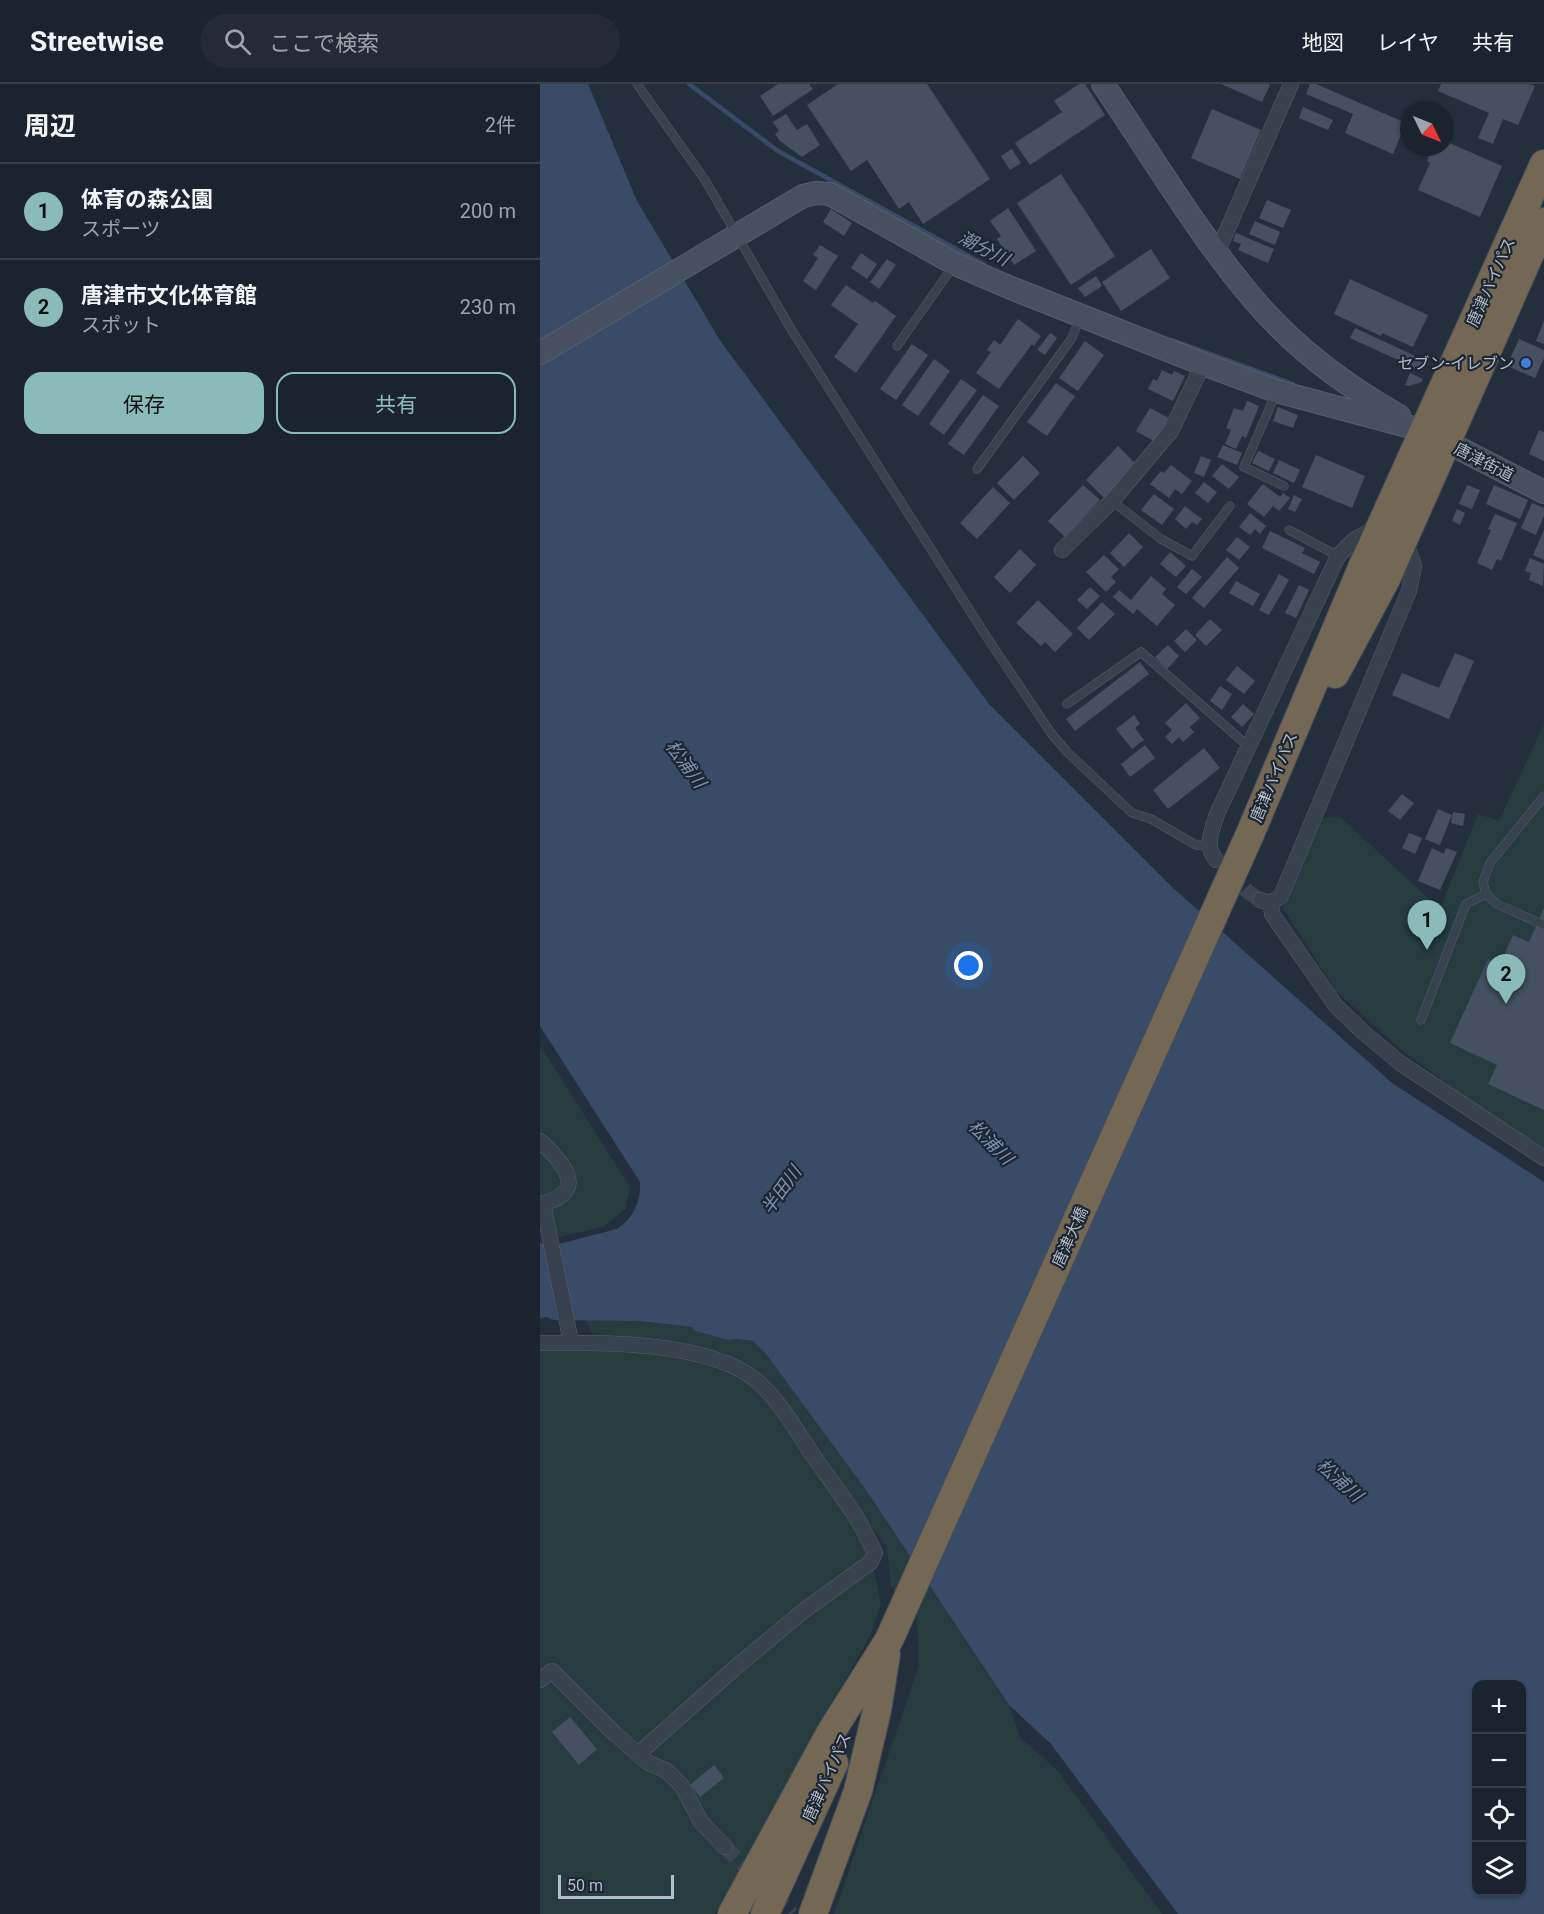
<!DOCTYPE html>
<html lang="ja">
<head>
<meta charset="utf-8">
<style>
	body { margin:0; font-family:Roboto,"Noto Sans JP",sans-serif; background:#242b36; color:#f1f3f6 }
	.controls { position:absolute; right:18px; bottom:18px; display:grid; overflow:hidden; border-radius:12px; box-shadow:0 2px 4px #0004 }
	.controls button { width:54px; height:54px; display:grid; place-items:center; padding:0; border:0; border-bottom:2px solid #39404a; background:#1b232e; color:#f1f3f6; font:30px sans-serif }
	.compass { position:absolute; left:860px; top:18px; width:54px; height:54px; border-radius:50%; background:#1b232e; box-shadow:0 2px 4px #0004; rotate:133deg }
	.scale { position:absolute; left:18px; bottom:15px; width:116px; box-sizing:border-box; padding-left:6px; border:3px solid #b4bcc9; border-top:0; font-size:16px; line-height:21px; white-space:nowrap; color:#b4bcc9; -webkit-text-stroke:4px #1d2633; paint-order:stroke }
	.you { position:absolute; left:429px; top:882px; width:21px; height:21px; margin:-15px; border:4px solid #fff; border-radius:50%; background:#1a73e8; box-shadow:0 0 0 9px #1a73e833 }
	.badge { display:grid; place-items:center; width:39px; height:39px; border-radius:50%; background:#8bbbb9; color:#111; font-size:20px; font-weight:700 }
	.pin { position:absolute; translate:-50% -50px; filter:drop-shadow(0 2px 3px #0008) }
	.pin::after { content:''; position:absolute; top:32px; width:21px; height:18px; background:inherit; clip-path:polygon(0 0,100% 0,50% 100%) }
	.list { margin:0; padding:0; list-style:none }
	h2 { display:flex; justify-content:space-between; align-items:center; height:78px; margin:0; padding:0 24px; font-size:26px }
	h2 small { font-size:20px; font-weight:400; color:#a0a4aa }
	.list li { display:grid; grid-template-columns:39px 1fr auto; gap:18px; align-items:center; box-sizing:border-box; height:96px; padding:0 24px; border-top:2px solid #39404a }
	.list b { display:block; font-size:22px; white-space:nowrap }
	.list p { margin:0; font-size:20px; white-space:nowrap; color:#a0a4aa }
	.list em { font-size:20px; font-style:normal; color:#a0a4aa }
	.actions { display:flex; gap:12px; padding:18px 24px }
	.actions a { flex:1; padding:14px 0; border:2px solid #8bbbb9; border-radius:18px; text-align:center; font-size:21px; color:#8bbbb9 }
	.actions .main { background:#8bbbb9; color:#111 }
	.icon { flex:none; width:33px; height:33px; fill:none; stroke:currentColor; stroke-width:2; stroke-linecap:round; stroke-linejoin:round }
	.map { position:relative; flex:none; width:1004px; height:1830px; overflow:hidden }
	header { display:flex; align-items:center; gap:36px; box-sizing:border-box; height:84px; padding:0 30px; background:#1b232e; border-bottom:2px solid #39404a }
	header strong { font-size:28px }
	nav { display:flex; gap:33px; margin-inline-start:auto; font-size:21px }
	.search { width:420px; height:54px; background:#242b36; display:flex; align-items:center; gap:15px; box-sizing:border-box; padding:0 21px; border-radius:33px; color:#a0a4aa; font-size:22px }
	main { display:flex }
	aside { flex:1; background:#1b232e }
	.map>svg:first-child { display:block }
</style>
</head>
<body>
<header>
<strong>Streetwise</strong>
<div class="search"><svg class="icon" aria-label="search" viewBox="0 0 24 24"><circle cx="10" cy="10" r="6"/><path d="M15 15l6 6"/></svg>ここで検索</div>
<nav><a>地図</a><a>レイヤ</a><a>共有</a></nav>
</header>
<main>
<aside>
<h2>周辺<small>2件</small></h2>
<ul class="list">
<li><span class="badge">1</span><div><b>体育の森公園</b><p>スポーツ</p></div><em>200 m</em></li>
<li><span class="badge">2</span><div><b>唐津市文化体育館</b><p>スポット</p></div><em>230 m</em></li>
</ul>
<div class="actions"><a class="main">保存</a><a>共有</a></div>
</aside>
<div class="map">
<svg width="1004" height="1830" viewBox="0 0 1004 1830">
	<rect width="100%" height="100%" fill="#242f3e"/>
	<path fill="#263c3f" d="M1004,640V1065L929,1016L858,963L796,907L743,824L781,734L799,732L900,825L938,730L959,737Z
		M0,961L90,1103L85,1125L63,1143L18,1153L13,1136L0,1139Z
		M45,1235L100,1237L152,1243L189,1256L197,1255L213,1257L226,1270L326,1406L469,1621L480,1653L518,1687L622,1830H294L379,1581L377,1531L351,1502L347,1464L238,1313L146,1264L52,1250Z
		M0,1263L72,1264L145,1272L202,1291L233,1319L331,1468L326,1480L334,1488L341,1520L330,1552L175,1830H0Z"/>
	<path fill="#394c67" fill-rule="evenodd" d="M0,0H48L97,117L181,258L449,620L632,803L852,999L1004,1098V1830H638L511,1660L469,1621L326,1406L226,1270L213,1257L197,1255L189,1256L155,1247L152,1243L100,1237L14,1236L7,1233L0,1234V1158L7,1163L77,1145C93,1134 101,1119 100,1098L0,942ZM936,1600H981V1808H936Z"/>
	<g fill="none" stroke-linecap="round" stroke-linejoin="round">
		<path stroke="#394c67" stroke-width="4.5" d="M149,0L238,67L445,181
			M632,256L753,300"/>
	</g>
	<path fill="#455162" d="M238,0H269L273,5L233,32L220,12Z
		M298,0H387L450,95L383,140L369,118L359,125L327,76L311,87L267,21Z
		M539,0H545L565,31L490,81L475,59L522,28L514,17Z
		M681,0H728L730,1L722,18Z
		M770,0H776L866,39L853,70L805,49L813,30L766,10Z
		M901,0H989L995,2L978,41L963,35L953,60L938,54L949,29L898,7Z
		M763,23L793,36L788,46L759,34Z
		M672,25L721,46L700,95L651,74Z
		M246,30L257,46L267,40L280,61L262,73L240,57L235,50L239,47L233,38Z
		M905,57L962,82L940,133L878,106L890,79L887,77L893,63H905Z
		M472,65L481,79L470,86L461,72Z
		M521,90L575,172L531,201L477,119Z
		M727,116L751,126L743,144L719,134Z
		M468,124L496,167L474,181L457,155L461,152L450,137Z
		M291,125L312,139L304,152L283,138Z
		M715,137L740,148L735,161L709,150Z
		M696,149L734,165L728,179L698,166L701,160L693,157Z
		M280,161L298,172L276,206L263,197L278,174L273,171Z
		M611,165L630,194L581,227L562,198Z
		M321,169L337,180L327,195L311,184Z
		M347,175L356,181L339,205L330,198Z
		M556,192L562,202L545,213L538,204Z
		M810,195L888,231L873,263L842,249L841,252L794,230Z
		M306,201L333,219L335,217L356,232L316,289L294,273L318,240L291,221Z
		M478,235L501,252L494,262L492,260L459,305L436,289L451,268L447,266L454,256L460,261Z
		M1004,237V260L996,257Z
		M815,244L886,277L882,287L810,254Z
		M510,249L517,254L505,271L497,266Z
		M979,255L1004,266V274L995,294L967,282Z
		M545,257L564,271L538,307L519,294Z
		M372,260L388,271L356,316L340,305Z
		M394,275L410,287L378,332L362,321Z
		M622,286L632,291L634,287L645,292L633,317L608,305L613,295L617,297Z
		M870,289L883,295L882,298L869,302L865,301Z
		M421,295L437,306L404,351L389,340Z
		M516,299L535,312L507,352L487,338Z
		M443,311L459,322L424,371L408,360Z
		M707,317L719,322L706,354L702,352L696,365L685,360L691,346L686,344L694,324L703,327Z
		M738,323L758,331L753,344L733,337Z
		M610,324L629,334L615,358L596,347Z
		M999,346L1004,348V377L989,370Z
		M683,361L702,369L697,381L677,373Z
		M578,362L596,380L564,414L546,396Z
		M718,367L735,375L729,387L712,379Z
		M776,371L825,392L812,424L762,403Z
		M483,372L500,389L474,416L457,399Z
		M661,372L671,376L664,393L654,389Z
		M739,376L760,386L754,399L733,389Z
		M682,380L699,393L689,405L672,392Z
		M631,381L652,397L642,410L635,405L629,414L610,400L621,387L624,389Z
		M664,398L677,408L668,419L655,409Z
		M723,400L740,413L743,409L750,414L739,427L733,422L724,433L707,420Z
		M543,401L560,416L525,453L508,437Z
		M927,401L940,406L932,425L919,420Z
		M954,401L988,416L980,435L946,420Z
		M453,403L470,419L437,455L420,439Z
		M614,410L634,425L622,441L601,426Z
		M754,411L762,415L755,428L748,425Z
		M992,419L1004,424V432L996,451L981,444Z
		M645,422L662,435L657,441L652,438L646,445L635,435Z
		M917,425L925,429L920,441L912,437Z
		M710,429L726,442L720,450L715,445L710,451L699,443Z
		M955,430L977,439L961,477L957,475L952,486L937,479L951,446L948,445Z
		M1004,446V476L993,471Z
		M730,447L765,464L762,469L780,478L774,490L722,464Z
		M589,449L603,463L584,483L570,469Z
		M697,453L710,463L699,476L686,466Z
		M480,465L496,481L470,509L454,493Z
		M630,468L646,482L636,493L620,480Z
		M564,471L579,485L571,493L576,498L566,508L546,488Z
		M687,473L699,484L664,524L652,514Z
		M990,474L1004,480L1003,502L989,496L991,489L985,487Z
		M652,485L662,493L646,510L637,503Z
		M739,490L749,496L729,531L719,526Z
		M611,492L626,505L622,510L635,521L617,542L597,525L593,530L573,513L579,506L591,516Z
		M696,497L720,510L713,522L689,509Z
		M759,501L769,506L756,534L745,529Z
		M550,503L560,512L547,525L537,516Z
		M498,516L533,550L515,568L505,558L501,562L476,539Z
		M562,518L575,530L549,556L537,544Z
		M670,535L682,546L666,562L655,551Z
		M646,545L657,556L645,568L634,557Z
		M628,561L639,572L627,585L615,573Z
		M915,569L934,577L909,635L852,611L862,589L899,604Z
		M600,578L609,590L535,647L526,635Z
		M697,582L715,597L704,610L686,596Z
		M680,602L692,610L682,626L670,617Z
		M646,619L660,634L650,643L654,648L643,658L639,653L632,660L625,653L632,646L625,639Z
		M703,620L714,630L702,643L691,633Z
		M594,631L600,640L595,644L604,656L592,665L576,645Z
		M605,661L615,674L590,693L581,680Z
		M664,664L680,684L628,725L613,706Z
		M862,710L874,719L860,736L848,727Z
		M898,725L912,731L900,761L885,755Z
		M913,728L925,730L923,742L911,739Z
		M869,749L882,754L875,770L862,764Z
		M892,764L904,770L906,764L917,768L900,806L878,797Z
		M1004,824V1026L948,1000L957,981L910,959L948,875L960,880L973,851L989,858Z
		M30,1633L57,1665L39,1681L12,1648Z
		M174,1681L184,1694L160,1713L150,1701Z"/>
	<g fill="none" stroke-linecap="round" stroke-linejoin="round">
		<path stroke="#3a4453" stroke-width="15" stroke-dasharray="15 8" stroke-linecap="butt" d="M689,788L708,808L720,816
			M185,1763L252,1830"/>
		<defs>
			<path id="lane" d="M97,0L165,96L251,245L448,555L511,649L527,668L592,729L611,735L656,761H669
				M357,262L414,181
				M736,309L704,383L744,402
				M437,385L532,254L540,233
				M572,417L621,455L652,472L690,422
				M749,446L798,472
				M527,620L601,568L709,663
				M1004,712L950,779L943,798L946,810L957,820L1004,841
				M881,936L926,820L946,810"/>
			<path id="street" d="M677,169L751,0
				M522,466L572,417L631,347L663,280
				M676,776C664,762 672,746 677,730L798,472L815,455L838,443
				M720,816L731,819L741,812L869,507L874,482L865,456
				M731,819L732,830L796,922L822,947L860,979L1004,1074
				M0,1057C24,1079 50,1109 0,1120
				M3,1120L31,1258
				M0,1259C59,1258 170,1257 217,1297C240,1317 257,1348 274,1373C296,1404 320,1434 335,1469L331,1478L262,1528L196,1583L98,1670
				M0,1596L12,1587L74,1649L107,1678L127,1687L142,1702L161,1738L185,1763"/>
			<path id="secondary" d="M563,0C612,72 657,149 714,216C754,263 806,302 859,332
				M0,269L263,112L276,109L290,110L415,180L471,204L663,280L736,307L885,347
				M893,351L1004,408"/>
			<path id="highway" d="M795,590L846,495L1004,138
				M710,750L822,484L1004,80
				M192,1830L291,1648L349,1556
				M225,1830L294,1679
				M273,1830L318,1707L337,1626L346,1570"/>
		</defs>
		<use href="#lane" stroke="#565f6c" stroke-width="9"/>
		<use href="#street" stroke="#565f6c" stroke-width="16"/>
		<use href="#secondary" stroke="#565f6c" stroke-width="24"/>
		<use href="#highway" stroke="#434c59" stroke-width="30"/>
		<use href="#lane" stroke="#38414e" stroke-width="8"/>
		<use href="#street" stroke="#38414e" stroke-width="15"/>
		<use href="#secondary" stroke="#465061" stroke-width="22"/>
		<use href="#highway" stroke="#746855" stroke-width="28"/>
		<defs>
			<path id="highway-bridge" d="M349,1556L710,750"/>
		</defs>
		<use href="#highway-bridge" stroke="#434c59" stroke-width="30" stroke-linecap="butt"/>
		<use href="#highway-bridge" stroke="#746855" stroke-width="28"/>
	</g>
	<circle fill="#3f7fe0" stroke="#1d2633" stroke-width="2" cx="986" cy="279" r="6"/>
	<g text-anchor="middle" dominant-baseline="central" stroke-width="4.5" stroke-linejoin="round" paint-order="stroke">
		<g font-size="16" fill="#b4bcc9" stroke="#1d2633">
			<text transform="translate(951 198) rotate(-66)">唐津バイパス</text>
			<text transform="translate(944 378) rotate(27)">唐津街道</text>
			<text transform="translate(734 693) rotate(-67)">唐津バイパス</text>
			<text transform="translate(530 1153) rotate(-66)">唐津大橋</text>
			<text transform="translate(287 1693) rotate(-66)">唐津バイパス</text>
		</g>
		<g font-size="16" fill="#b4bcc9" stroke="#1d2633" text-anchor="end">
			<text x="974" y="279">セブン-イレブン</text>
		</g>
		<g font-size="18" font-style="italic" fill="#7c92b1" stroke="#1d2633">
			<text transform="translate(444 164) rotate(27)">潮分川</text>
			<text transform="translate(146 680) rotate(54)">松浦川</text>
			<text transform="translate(451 1058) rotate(45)">松浦川</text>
			<text transform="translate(241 1106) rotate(-54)">半田川</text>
			<text transform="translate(800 1396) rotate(42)">松浦川</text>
		</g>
	</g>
</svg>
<div class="controls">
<button>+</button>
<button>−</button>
<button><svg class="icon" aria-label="locate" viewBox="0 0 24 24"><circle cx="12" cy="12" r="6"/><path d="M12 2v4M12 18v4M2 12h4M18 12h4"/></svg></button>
<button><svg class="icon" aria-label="layers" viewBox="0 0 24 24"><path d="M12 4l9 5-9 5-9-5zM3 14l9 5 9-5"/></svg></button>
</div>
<svg class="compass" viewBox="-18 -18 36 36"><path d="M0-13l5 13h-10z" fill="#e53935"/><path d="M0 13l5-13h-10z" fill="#a0a4aa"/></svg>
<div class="scale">50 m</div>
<div class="you"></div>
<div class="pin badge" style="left:887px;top:866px">1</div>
<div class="pin badge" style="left:966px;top:920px">2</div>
</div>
</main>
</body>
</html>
